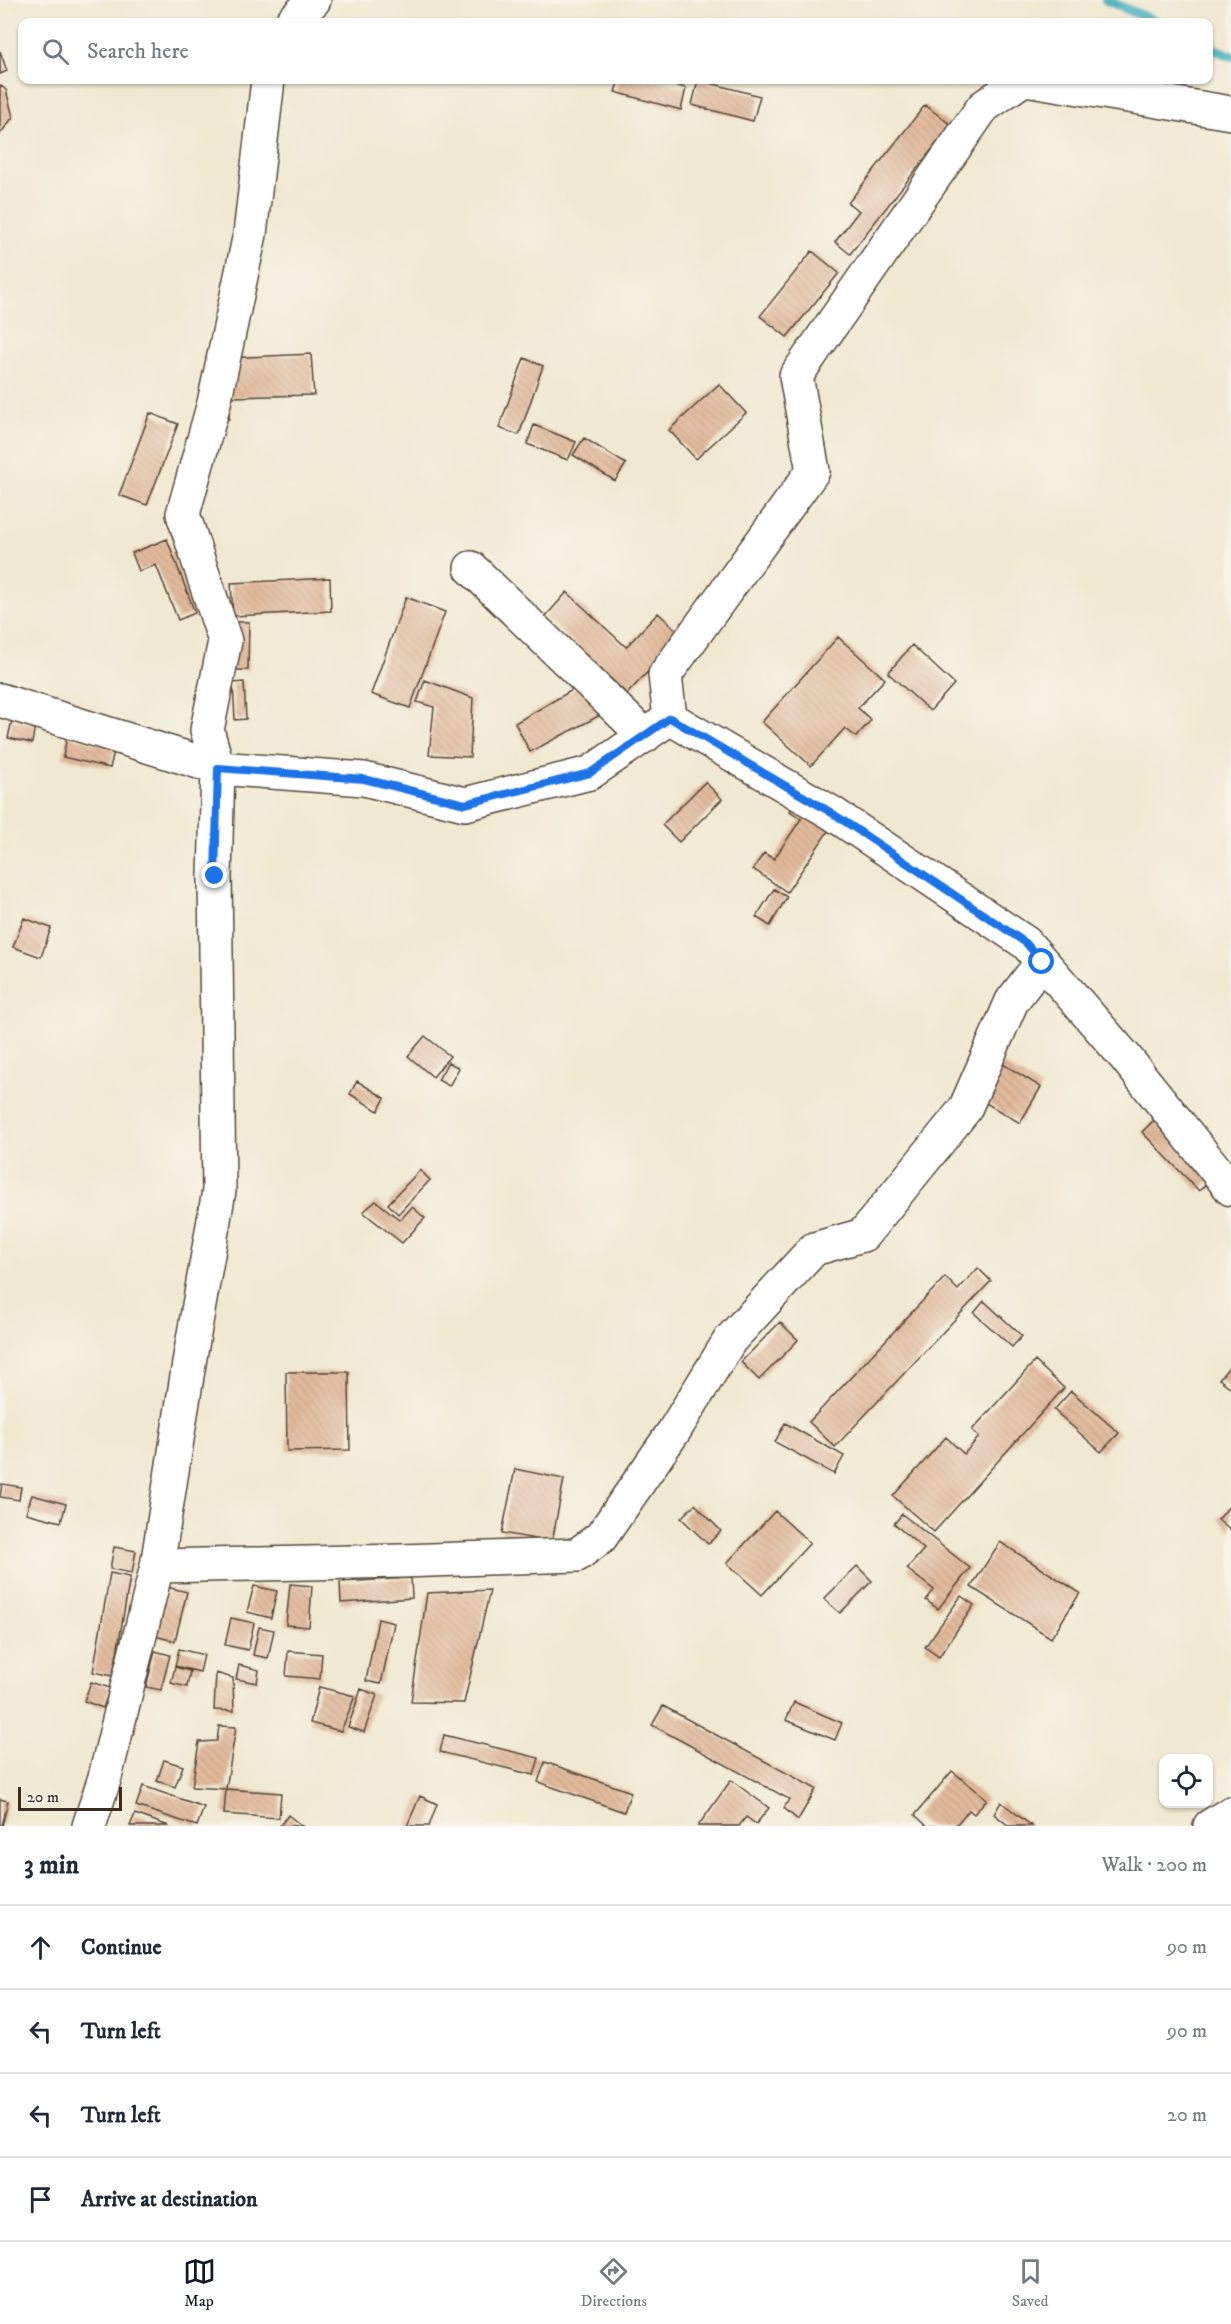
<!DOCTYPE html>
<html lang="en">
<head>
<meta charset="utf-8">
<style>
	body { margin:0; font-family:"IM FELL DW Pica",serif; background:#f2f2f3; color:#1f2937 }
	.controls { position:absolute; right:18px; bottom:18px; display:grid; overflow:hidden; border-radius:12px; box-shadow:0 2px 4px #0004 }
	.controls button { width:54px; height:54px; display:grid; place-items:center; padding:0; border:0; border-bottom:2px solid #e0e1e3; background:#fff; color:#1f2937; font:30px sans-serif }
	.scale { position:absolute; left:18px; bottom:15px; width:104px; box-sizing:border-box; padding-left:6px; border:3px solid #3b2a1e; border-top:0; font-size:16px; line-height:21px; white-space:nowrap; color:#3b2a1e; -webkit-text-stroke:4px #f7f3e8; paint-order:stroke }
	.stop { position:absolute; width:18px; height:18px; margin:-14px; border:4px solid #1a73e8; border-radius:50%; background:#fff }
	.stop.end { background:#1a73e8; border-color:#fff; box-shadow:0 2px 6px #0008 }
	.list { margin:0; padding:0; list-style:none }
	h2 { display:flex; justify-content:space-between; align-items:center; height:78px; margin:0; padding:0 24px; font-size:26px }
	h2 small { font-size:20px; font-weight:400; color:#747a83 }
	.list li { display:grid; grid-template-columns:39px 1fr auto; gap:18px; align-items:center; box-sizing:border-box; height:84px; padding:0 24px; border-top:2px solid #e0e1e3 }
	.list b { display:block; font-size:22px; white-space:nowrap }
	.list em { font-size:20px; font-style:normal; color:#747a83 }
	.icon { flex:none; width:33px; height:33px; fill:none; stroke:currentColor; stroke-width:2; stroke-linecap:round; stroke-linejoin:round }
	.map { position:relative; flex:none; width:1231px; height:1826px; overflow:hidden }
	.search { position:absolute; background:#fff; box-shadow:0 2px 4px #0004; left:18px; right:18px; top:18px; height:66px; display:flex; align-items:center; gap:15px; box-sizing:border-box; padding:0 21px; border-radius:12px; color:#747a83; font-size:22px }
	.sheet { height:414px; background:#fff }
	nav { display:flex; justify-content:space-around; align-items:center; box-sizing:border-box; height:84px; border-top:2px solid #e0e1e3; background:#fff; font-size:16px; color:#747a83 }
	nav a { display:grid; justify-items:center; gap:3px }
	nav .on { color:#111827 }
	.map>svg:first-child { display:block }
</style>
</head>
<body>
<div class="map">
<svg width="1231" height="1826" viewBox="0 0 1231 1826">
	<defs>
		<pattern id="building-back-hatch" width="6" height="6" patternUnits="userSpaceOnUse" patternTransform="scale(1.5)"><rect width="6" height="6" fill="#e2ba9b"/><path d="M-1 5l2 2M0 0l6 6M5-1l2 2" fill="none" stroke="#c3a085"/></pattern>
	</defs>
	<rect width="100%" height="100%" fill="#f7f3e8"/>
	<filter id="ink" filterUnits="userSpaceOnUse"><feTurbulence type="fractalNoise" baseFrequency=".0167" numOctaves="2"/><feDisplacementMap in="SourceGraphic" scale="12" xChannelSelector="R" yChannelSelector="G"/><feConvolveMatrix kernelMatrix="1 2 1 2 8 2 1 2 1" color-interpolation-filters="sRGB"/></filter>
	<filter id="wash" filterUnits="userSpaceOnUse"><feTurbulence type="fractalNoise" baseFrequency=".008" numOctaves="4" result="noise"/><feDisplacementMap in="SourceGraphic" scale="24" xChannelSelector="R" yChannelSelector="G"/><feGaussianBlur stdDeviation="1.35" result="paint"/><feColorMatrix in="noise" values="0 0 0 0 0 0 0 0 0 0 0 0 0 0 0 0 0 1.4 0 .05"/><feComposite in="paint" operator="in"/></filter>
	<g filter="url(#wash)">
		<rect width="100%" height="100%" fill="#f0e8d0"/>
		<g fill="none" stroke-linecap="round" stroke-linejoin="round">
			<path stroke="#3fadbd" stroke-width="10" d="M1106,0L1157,22
				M1208,46L1231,56"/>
		</g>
		<g id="blocks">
			<path fill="url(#building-back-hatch)" d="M0,51L7,71L0,74Z
				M619,80H654L686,88L681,110L615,92Z
				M698,80L760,96L753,121L692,105Z
				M0,85L6,90L13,117L0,134Z
				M925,105L951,125L850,254L835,242L859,211L848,203Z
				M812,251L839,273L787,337L760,316Z
				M311,354L314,395L230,397L229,419H217L227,358Z
				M524,358L543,366L519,435L499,428Z
				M719,384L746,413L696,459L669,430Z
				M150,413L178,424L147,505L119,495Z
				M534,425L576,442L568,460L527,444Z
				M584,438L626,464L615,481L573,455Z
				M167,539L195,613L178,620L156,565L139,571L132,553Z
				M330,578L331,611L233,616L231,583Z
				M567,592L626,647L658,613L682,635L627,694L545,617Z
				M406,597L445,612L410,708L371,694Z
				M233,622H249L248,670H232Z
				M838,637L885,679L858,708L871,720L856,737L845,728L811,766L762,722Z
				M912,645L954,684L930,711L888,673Z
				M425,680L473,698L470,757L429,755L434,707L417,702Z
				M244,682L246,719L235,720L233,683Z
				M581,685L610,710L530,752L515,723Z
				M12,720L35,725L32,743L8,738Z
				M67,736L115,747L110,768L63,757Z
				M705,782L722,799L679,842L662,825Z
				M798,801L833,824L787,892L753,869L764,853L774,859L801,819L790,811Z
				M774,889L787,897L770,926L756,917Z
				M24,918L51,928L41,957L13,947Z
				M425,1036L450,1056L433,1077L408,1056Z
				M993,1058L1041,1087L1020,1123L972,1095Z
				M448,1062L459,1068L449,1086L438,1080Z
				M357,1081L385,1098L378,1111L350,1094Z
				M1155,1119L1211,1179L1199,1191L1142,1132Z
				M420,1170L430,1180L398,1214L388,1204Z
				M376,1201L400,1220L412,1207L425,1218L402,1243L363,1212Z
				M978,1268L991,1281L835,1447L809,1422L945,1277L958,1290Z
				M984,1301L1022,1336L1012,1347L974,1313Z
				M780,1322L798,1340L759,1380L741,1362Z
				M1035,1361L1064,1388L934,1532L893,1496L946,1437L964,1454L979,1437L972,1430Z
				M1231,1365V1388L1219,1379Z
				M286,1372H349L350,1450L287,1451Z
				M1071,1391L1119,1433L1101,1452L1054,1410Z
				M785,1423L844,1456L834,1474L775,1442Z
				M515,1469L564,1479L552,1542L502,1533Z
				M2,1484L21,1487L19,1500L0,1497Z
				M32,1495L66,1504L61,1522L26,1513Z
				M695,1504L721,1531L708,1544L681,1518Z
				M1231,1504V1531L1218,1520Z
				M775,1511L810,1543L762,1595L727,1563Z
				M902,1514L970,1568L938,1609L926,1600L934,1590L907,1569L924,1549L894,1524Z
				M1000,1542L1080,1593L1051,1638L971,1587Z
				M114,1547L136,1551L132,1573L110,1569Z
				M857,1566L872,1581L840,1613L824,1599Z
				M110,1573L130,1577L113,1676L93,1672Z
				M411,1578L412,1598L341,1603L340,1582Z
				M290,1584L312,1586L309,1627L286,1625Z
				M254,1586L277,1591L271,1618L247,1612Z
				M167,1587L187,1592L175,1641L154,1636Z
				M490,1590L464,1703L411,1702L427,1593Z
				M961,1596L974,1605L939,1657L925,1647Z
				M231,1618L254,1623L248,1650L225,1645Z
				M378,1619L394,1623L381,1684L366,1681Z
				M259,1627L274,1630L268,1658L253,1655Z
				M179,1649L204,1655L200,1672L175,1666Z
				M155,1651L170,1655L161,1690L146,1687Z
				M288,1651L322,1654L320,1679L286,1676Z
				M239,1665L259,1670L257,1683L236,1679Z
				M175,1667L190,1671L187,1687L171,1683Z
				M216,1673L233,1678L234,1711L214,1710Z
				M91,1682L110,1688L103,1708L84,1701Z
				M319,1687L355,1696L341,1731L310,1723Z
				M361,1689L377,1695L364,1732L348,1727Z
				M794,1702L842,1723L835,1740L786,1720Z
				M663,1706L816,1789L798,1820L784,1808L789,1799L652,1725Z
				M219,1726L236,1727L226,1789L281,1793L279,1818L224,1814L226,1789L192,1787L199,1742L217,1741Z
				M444,1735L539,1758L534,1775L440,1752Z
				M164,1760L183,1766L175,1787L157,1781Z
				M545,1762L631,1792L624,1812L538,1782Z
				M952,1771L987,1799L974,1814L969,1810L955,1826H927L915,1815Z
				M731,1780L769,1808L756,1824L746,1817L739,1826H698Z
				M143,1786L204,1807L197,1826L136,1806Z
				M420,1796L437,1804L429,1826H407Z
				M0,1799L8,1801L2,1826H0Z
				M1001,1802L1032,1826H1009L994,1814Z
				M135,1814L169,1826H130Z
				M288,1815L302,1826H280Z"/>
		</g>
	</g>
	<g filter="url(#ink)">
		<use href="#blocks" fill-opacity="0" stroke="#564639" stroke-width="1.5"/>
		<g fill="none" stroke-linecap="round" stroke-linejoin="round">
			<defs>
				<path id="street" d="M292,22L314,0
					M1031,80L1231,113
					M471,568L645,736
					M0,700L218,768L364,779L465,804L590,773L670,718L832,813L1026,943L1126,1058L1231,1189
					M670,718L665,675L813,471L796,376L983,107L1022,80
					M157,1566L402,1561L577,1555L601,1537L674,1431L730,1340L814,1249L863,1235L965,1109L1012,1001L1042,962
					M89,1826L105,1777L157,1566L190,1357L219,1191L215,876L218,768L207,730L225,641L183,514L214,403L250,234L268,80
					M1210,1826L1231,1813"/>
			</defs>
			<use href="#street" stroke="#564639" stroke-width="36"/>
			<use href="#street" stroke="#fff" stroke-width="33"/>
		</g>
	</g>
	<g fill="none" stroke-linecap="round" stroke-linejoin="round" filter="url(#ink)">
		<path stroke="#1a73e8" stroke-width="8" d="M215,876L218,768L364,779L465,804L590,773L670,718L832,813L1026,943L1042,962"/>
	</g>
</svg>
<div class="controls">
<button><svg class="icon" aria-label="locate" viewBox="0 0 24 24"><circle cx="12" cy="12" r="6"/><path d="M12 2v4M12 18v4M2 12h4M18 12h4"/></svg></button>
</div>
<div class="scale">20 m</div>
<div class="stop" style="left:1042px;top:962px"></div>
<div class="stop end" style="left:215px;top:876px"></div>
<div class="search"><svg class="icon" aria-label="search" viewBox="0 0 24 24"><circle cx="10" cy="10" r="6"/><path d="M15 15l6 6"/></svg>Search here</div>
</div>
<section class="sheet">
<h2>3 min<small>Walk · 200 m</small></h2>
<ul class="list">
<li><svg class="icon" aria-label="ahead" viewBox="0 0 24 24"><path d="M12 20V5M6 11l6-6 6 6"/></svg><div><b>Continue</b></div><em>90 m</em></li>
<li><svg class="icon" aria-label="left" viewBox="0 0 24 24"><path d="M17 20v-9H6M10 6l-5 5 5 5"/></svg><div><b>Turn left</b></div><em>90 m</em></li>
<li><svg class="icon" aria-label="left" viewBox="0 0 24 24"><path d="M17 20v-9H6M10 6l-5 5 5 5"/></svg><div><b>Turn left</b></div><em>20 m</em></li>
<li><svg class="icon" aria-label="arrive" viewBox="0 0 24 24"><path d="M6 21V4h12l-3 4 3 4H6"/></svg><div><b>Arrive at destination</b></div></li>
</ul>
</section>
<nav>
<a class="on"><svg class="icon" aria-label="map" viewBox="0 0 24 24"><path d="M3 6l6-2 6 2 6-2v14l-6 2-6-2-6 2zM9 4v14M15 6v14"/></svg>Map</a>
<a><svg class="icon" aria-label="directions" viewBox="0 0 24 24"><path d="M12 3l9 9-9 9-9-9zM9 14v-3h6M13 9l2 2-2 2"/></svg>Directions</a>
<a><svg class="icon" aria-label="saved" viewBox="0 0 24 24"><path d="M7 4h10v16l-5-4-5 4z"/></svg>Saved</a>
</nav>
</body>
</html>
